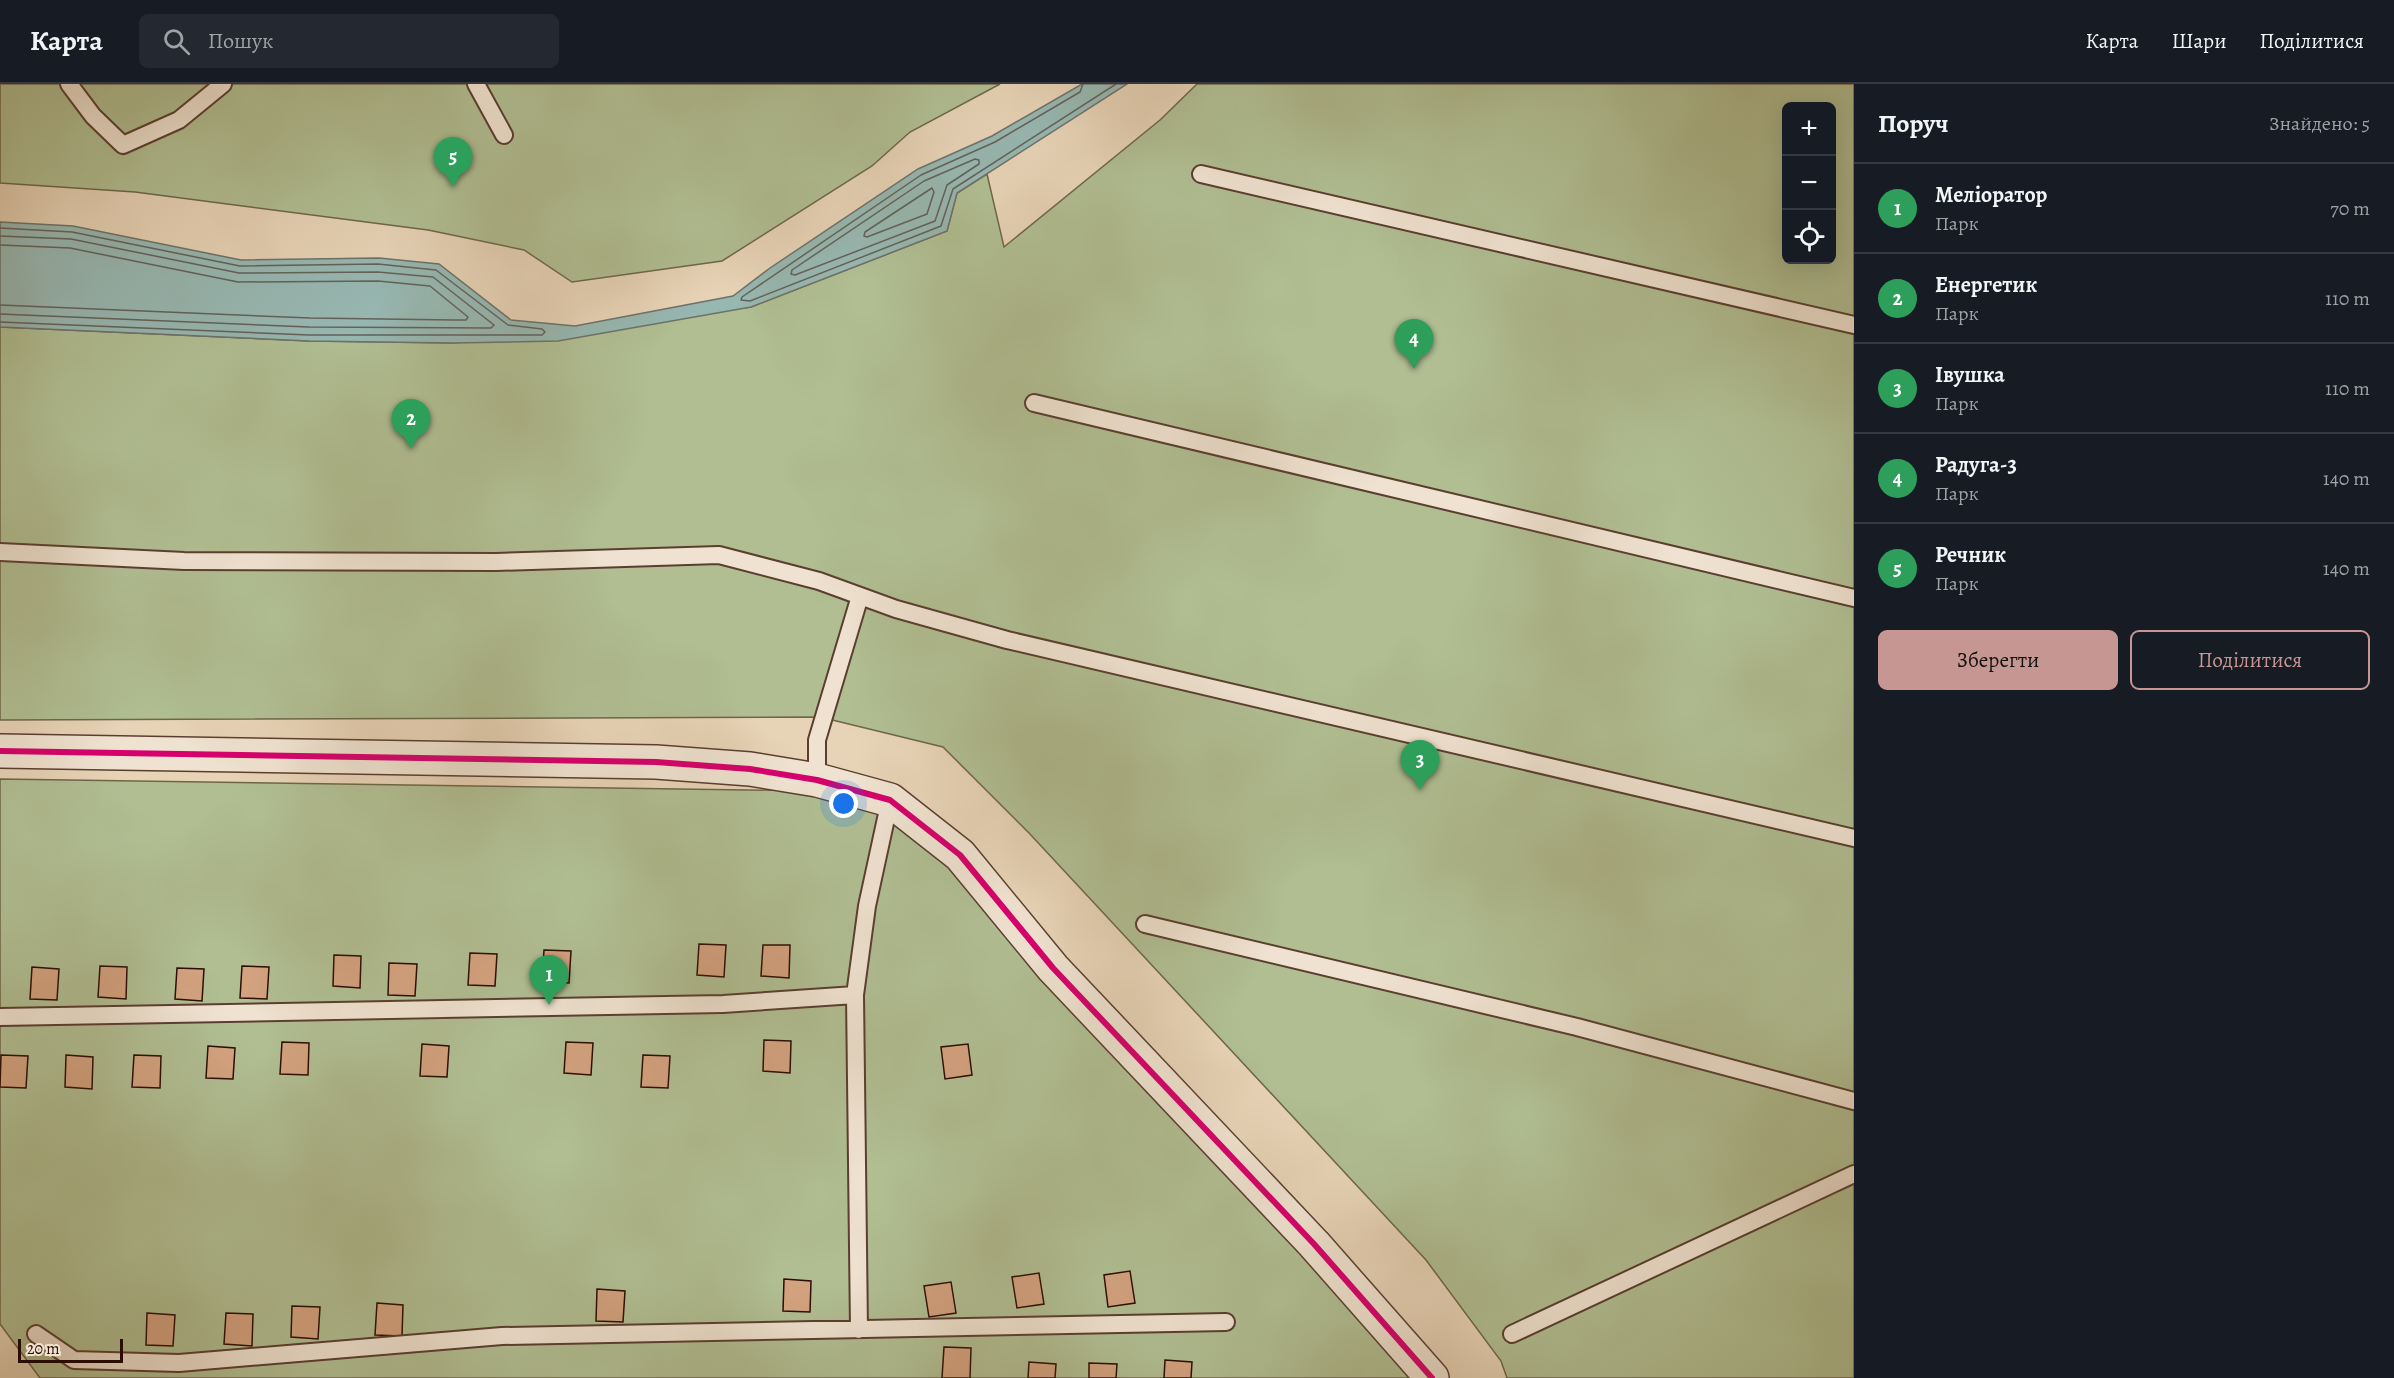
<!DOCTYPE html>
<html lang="uk">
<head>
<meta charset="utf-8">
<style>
	body { margin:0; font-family:Alegreya,serif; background:#242831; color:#f1f3f6 }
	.controls { position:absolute; right:18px; top:18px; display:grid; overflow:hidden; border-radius:9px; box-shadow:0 6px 24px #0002 }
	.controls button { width:54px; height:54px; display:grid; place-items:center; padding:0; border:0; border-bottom:2px solid #363941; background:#171b24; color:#f1f3f6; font:30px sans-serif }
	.scale { position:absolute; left:18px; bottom:15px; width:105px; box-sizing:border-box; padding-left:6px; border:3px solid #2c0d03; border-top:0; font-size:16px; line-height:21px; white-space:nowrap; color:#2c0d03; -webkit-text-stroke:4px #efe2d0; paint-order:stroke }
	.you { position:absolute; left:844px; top:720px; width:21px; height:21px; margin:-15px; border:4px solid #fff; border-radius:50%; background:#1a73e8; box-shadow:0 0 0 9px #1a73e833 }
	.badge { display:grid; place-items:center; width:39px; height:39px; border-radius:50%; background:#c59692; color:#fff; font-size:20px; font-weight:700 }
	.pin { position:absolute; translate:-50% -50px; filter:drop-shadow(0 2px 3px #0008) }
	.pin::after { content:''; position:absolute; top:32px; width:21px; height:18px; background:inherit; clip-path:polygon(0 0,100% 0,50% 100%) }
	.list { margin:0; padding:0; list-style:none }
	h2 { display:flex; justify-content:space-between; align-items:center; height:78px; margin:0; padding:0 24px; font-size:26px }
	h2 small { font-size:20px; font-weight:400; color:#9ea1a6 }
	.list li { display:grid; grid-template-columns:39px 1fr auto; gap:18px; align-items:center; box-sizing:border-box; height:90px; padding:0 24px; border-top:2px solid #363941 }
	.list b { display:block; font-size:22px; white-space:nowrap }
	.list p { margin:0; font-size:20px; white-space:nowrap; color:#9ea1a6 }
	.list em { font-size:20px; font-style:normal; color:#9ea1a6 }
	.actions { display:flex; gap:12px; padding:18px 24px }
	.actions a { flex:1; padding:14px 0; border:2px solid #c59692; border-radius:9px; text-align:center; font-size:21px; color:#c59692 }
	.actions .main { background:#c59692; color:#111 }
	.icon { flex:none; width:33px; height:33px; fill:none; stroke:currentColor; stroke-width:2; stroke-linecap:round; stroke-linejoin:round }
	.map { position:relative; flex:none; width:1854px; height:1294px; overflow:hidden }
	header { display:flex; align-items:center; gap:36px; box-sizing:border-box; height:84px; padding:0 30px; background:#171b24; border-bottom:2px solid #363941 }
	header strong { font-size:28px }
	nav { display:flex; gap:33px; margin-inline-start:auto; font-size:21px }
	.search { width:420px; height:54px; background:#242831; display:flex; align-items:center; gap:15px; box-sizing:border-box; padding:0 21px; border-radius:9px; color:#9ea1a6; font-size:22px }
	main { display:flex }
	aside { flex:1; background:#171b24 }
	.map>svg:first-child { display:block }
</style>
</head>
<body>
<header>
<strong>Карта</strong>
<div class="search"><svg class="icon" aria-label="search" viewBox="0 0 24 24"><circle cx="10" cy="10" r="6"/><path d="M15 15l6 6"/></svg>Пошук</div>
<nav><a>Карта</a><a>Шари</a><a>Поділитися</a></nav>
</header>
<main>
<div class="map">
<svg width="1854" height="1294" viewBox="0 0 1854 1294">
	<rect width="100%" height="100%" fill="#e7d3b6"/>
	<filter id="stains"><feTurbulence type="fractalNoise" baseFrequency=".00333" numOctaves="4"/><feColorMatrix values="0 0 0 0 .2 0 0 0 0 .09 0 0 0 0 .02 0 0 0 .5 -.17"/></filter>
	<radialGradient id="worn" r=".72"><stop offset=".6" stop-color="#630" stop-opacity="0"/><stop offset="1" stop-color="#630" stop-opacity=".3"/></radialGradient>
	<path fill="#b0be92" stroke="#6e664a" stroke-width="1.5" fill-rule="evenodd" d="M0,0H1000L910,48L872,82L722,177L572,198L524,166L428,146L135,108L0,99Z
		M1197,0H1854V1294H1507L1501,1277L1426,1176L1029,749L943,663L820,633L0,636V243L309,257L454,259L751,223L947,147L957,109L987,90L1004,163L1160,36ZM1786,22H1832V176H1786Z
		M0,695L824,707L948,748L1419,1294H40L0,1240Z"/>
	<path fill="#97b7b1" stroke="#6c736b" stroke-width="1.5" d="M1082,0H1127L957,109L947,147L751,223L558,257L454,259L309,257L0,243V138L73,142L241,176L379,174L439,180L511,236L575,242L733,212L770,184L918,85L992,52Z"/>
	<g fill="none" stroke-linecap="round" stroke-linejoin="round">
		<path stroke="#62625a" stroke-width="1.5" d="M1083,0L1080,8L995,58L921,91L742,213L741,216L750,217L941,142L953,105L1116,0
			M975,75L979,76V80L947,101L935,137L795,191L791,190L792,186L924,97Z
			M932,104L934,108L927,130L867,153L864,152L865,148Z
			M0,144L72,148L240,182L378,180L436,186L508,241L542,245L545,248L542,251H309L0,238
			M0,152L71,155L239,189L378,188L433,193L494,241L491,244L309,243L0,230
			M0,161L70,164L238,198L378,197L430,202L468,233L466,236H454L310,234L0,221"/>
	</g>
	<path fill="#d3a27f" stroke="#2c0d03" stroke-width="1.5" d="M699,860L726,861L724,893L697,891Z
		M763,861H790L789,894L761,892Z
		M544,866L571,867L569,899L542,897Z
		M470,869L497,870L495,902L468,901Z
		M334,871L361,872L360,904L333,902Z
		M389,879L417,880L415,912L388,911Z
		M100,882L127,883L126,915L98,913Z
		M242,882L269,883L267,915L240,914Z
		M32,883L59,885L57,916L30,915Z
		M177,884L204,885L202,917L175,915Z
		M764,956L791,957L790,989L763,987Z
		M282,958L309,959L308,991L280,990Z
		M566,958L593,959L591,991L564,989Z
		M422,960L449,962L447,993L420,992Z
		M968,960L972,991L945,995L941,963Z
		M208,962L235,964L233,995L206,994Z
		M1,971L28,972L26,1004L0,1003Z
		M66,971L93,973L92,1005L65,1003Z
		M134,971L161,972L160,1004L132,1003Z
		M643,971L670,972L668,1004L641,1003Z
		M1130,1187L1135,1219L1108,1223L1104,1191Z
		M1039,1189L1044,1220L1017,1224L1012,1193Z
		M784,1195L811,1197L810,1228L783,1227Z
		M951,1198L956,1229L929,1233L924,1202Z
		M597,1205L625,1207L623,1238L596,1237Z
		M377,1219L403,1221L402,1252L375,1251Z
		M292,1222L320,1223L318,1255L291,1253Z
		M147,1229L175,1231L173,1262L146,1261Z
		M226,1229L253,1230L252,1262L224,1260Z
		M944,1263L971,1264L970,1294H942Z
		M1165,1276L1192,1278L1191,1294H1164Z
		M1029,1278L1056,1280L1055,1294H1028Z
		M1089,1279L1117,1280L1116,1294H1089Z"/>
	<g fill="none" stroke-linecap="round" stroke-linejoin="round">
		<defs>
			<path id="service" d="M69,0L93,32L123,61L179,36L223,0
				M476,0L504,51
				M1201,90L1854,241
				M1034,319L1854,514
				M0,468L184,477L496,478L719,471L819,497L896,525L1007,556L1854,754
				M817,696V656L860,512
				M1145,840L1577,943L1854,1017
				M0,933L723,920L855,911
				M859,1246L855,911L867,822L890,716
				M36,1250L74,1276L179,1279L502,1252L1226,1238
				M1512,1250L1854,1090"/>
			<path id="tertiary" d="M0,667L656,678L750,685L817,696L890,716L960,771L1053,884L1314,1160L1432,1294"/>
		</defs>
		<use href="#service" stroke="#5b3e30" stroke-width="20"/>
		<use href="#tertiary" stroke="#5b3e30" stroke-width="36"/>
		<use href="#service" stroke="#efe2d0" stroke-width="16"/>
		<use href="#tertiary" stroke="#efe2d0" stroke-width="33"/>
		<defs>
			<path id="cycleway" d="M0,667L656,678L750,685L817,696L890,716L960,771L1053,884L1314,1160L1432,1294"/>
		</defs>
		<use href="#cycleway" stroke="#efe2d0" stroke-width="10"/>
		<use href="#cycleway" stroke="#d6006c" stroke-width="6"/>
	</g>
	<rect width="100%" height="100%" filter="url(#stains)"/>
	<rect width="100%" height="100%" fill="url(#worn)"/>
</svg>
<div class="controls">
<button>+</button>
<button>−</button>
<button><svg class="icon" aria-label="locate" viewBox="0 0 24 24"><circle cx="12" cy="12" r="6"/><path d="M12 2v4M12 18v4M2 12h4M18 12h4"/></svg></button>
</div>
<div class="scale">20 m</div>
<div class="you"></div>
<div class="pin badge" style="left:549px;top:921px;background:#2e9e5b">1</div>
<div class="pin badge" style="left:411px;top:365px;background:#2e9e5b">2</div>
<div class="pin badge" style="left:1420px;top:706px;background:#2e9e5b">3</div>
<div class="pin badge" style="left:1414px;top:285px;background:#2e9e5b">4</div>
<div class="pin badge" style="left:453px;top:103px;background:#2e9e5b">5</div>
</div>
<aside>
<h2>Поруч<small>Знайдено: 5</small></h2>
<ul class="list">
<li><span class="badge" style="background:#2e9e5b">1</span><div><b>Меліоратор</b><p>Парк</p></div><em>70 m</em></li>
<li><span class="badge" style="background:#2e9e5b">2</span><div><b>Енергетик</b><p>Парк</p></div><em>110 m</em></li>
<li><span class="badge" style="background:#2e9e5b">3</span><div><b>Івушка</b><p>Парк</p></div><em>110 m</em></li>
<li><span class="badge" style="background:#2e9e5b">4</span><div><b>Радуга-3</b><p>Парк</p></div><em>140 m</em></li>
<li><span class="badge" style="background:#2e9e5b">5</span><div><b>Речник</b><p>Парк</p></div><em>140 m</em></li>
</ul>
<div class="actions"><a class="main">Зберегти</a><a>Поділитися</a></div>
</aside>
</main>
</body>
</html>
